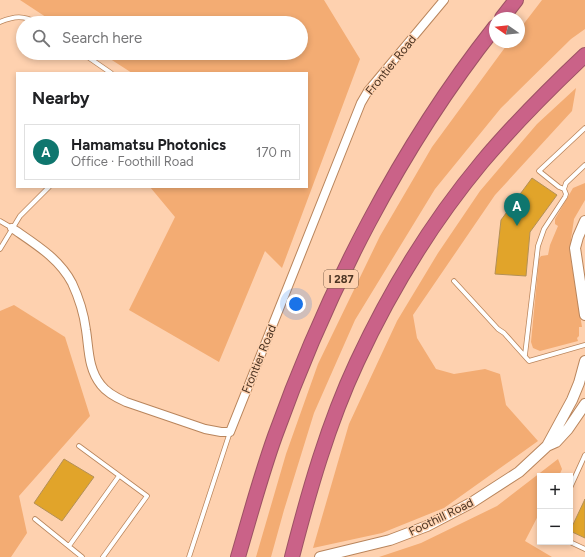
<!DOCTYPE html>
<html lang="en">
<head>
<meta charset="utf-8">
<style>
	body { margin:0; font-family:Figtree,sans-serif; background:#f6f6f6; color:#202124 }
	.controls { position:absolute; right:12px; bottom:12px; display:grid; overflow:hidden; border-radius:0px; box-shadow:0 2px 6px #0003 }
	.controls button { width:36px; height:36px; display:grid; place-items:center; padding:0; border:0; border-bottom:1px solid #e0e0e0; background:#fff; color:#202124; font:20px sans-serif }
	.compass { position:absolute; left:489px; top:12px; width:36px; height:36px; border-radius:50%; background:#fff; box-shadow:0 2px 6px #0003; rotate:284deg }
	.you { position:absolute; left:296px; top:304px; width:14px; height:14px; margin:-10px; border:3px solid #fff; border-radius:50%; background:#1a73e8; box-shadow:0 0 0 6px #1a73e833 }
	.badge { display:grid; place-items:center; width:26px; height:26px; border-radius:50%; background:#0f766e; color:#fff; font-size:13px; font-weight:700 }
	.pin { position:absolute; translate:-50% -33px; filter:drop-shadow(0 1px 2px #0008) }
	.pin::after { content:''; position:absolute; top:21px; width:14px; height:12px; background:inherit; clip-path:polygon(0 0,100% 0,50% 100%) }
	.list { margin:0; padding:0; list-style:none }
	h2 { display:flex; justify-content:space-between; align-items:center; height:52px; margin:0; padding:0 16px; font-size:17px }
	h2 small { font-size:13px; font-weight:400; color:#757577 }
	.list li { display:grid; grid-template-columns:26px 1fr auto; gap:12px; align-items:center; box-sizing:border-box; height:56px; margin:0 8px 8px; padding:0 8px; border:1px solid #e0e0e0; border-radius:0px }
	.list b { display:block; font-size:15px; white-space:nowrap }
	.list p { margin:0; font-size:13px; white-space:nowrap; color:#757577 }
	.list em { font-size:13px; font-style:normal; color:#757577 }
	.icon { flex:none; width:22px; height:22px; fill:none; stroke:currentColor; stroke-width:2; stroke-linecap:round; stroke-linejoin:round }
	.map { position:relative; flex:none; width:585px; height:557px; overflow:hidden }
	.search { position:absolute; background:#fff; box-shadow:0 2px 6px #0003; left:16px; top:16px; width:292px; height:44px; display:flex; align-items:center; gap:10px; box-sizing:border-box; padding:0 14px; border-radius:22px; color:#757577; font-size:15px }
	.panel { position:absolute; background:#fff; box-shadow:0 2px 6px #0003; left:16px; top:72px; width:292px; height:116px; border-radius:0px }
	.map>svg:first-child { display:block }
</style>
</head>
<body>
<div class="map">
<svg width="585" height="557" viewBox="0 0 585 557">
	<rect width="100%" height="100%" fill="#fed1af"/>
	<path fill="#f3ac73" d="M20,0H324L360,59L282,268L265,251L219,362L129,310L175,217L150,187H307V73H132L101,53H301V23H55Z
		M542,0H585V29L571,39L501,108L435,189L355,320L314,413L284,510L271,557H256L286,454L318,364L380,236L432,147L509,42H519V30Z
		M576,88L572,111L495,195L413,315L417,338L436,369L454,374L485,369L500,374L506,405L538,441L444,508L382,533L313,548L349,424L397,321L438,253L480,191L537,124Z
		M585,183V200L574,219L571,239V260L582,327H579V336L577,338L578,341L540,351L533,348L531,342L539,259L541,256L548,255L550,245L558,226L555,224V219L573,188Z
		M14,305L65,337L90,416L19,496L27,533L11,557H0V311Z
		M558,459L562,469L559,476H540V512L525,541L552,557H379L421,543L497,506Z"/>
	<path fill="#e1a42a" stroke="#b39058" d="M532,178L557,195L530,232L526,276L495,274L501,220Z
		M64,459L94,477L62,521L34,503Z
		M585,499V538L570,531Z"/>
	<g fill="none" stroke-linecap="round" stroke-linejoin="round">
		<defs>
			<path id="service" d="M0,22C14,16 24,15 37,23
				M82,53L111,73
				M564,189L559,187L539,171L585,128
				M0,221L12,228
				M0,249L20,216L49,187
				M454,281L498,329L504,333L529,361L585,345
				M525,355L538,246L544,229L565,197L566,194L564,189L566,183L585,165
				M79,446L147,496L103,557
				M570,488L585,455
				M35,519L82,557
				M570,542L585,549
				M69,546L119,476
				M189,557L230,432"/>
			<path id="minor" d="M12,228C35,244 59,258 72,283C79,298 84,314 86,330C89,349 88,369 101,385C107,393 117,398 126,402L205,429L221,432H230L361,103L368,91L444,0"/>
			<path id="tertiary" d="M585,221L578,237L575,248L585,315
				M547,446L572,400L579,383L585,361
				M320,557L390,540L427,526L471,503L519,472L547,446L556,442L568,429L585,404"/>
			<path id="motorway" d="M502,18L516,0
				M238,557C250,516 261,475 275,436C327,291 400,147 495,27
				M292,557C309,491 328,424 357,362C390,291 432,222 482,162C514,124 549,89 585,55"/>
		</defs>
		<use href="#service" stroke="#b9855c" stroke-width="5.5"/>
		<use href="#minor" stroke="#b9855c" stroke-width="10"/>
		<use href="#tertiary" stroke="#b9855c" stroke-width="12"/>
		<use href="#motorway" stroke="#9d5264" stroke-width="16"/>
		<use href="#service" stroke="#fff" stroke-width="4"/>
		<use href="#minor" stroke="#fff" stroke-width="8"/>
		<use href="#tertiary" stroke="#fff" stroke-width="10"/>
		<use href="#motorway" stroke="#ca6288" stroke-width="14"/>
	</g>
	<g text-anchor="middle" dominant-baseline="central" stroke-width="3" stroke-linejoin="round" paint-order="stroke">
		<rect fill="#fed1af" stroke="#80624c" stroke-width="1" x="324" y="270" width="34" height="18" rx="3"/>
		<g font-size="11" font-weight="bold" fill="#4a3322">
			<text x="341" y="279">I 287</text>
		</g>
		<g font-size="12" fill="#4a3322" stroke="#fed1af">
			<text transform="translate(391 65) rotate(-51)">Frontier Road</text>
			<text transform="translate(259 359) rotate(-68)">Frontier Road</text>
			<text transform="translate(441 517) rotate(-26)">Foothill Road</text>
		</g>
	</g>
</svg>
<div class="controls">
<button>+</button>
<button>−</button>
</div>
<svg class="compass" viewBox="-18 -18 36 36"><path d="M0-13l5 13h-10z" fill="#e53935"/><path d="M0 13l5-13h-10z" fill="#757577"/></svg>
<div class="you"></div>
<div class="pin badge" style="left:517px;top:226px">A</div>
<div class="search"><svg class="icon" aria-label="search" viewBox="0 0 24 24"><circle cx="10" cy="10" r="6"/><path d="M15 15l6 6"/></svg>Search here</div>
<section class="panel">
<h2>Nearby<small></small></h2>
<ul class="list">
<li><span class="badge">A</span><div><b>Hamamatsu Photonics</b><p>Office · Foothill Road</p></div><em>170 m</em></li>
</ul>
</section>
</div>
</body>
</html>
